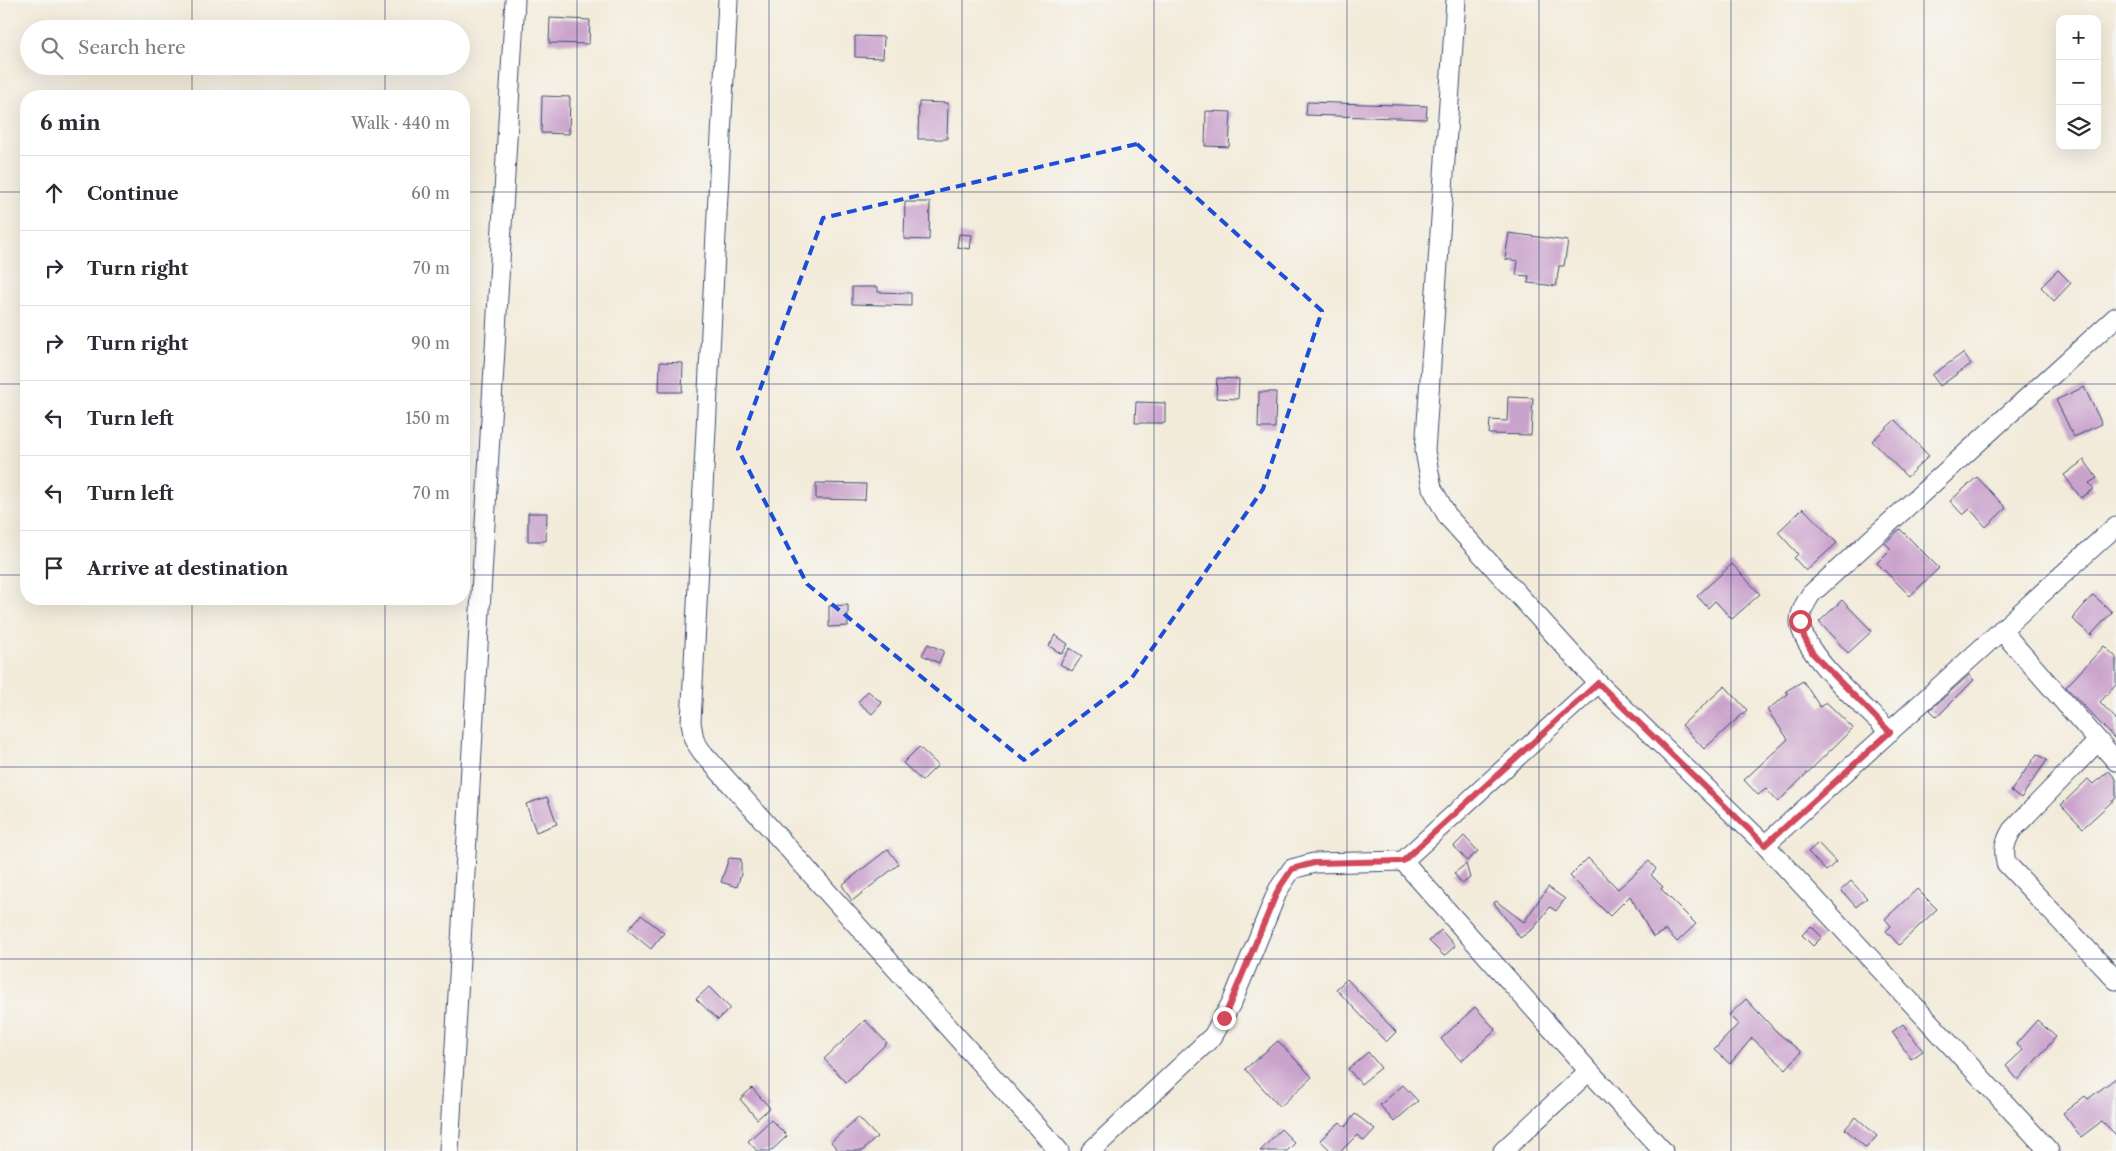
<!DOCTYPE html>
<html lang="en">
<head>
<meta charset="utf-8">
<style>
	body { margin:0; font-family:"Libre Caslon Text",serif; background:#f2f2f3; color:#2b2b33 }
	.controls { position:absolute; right:15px; top:15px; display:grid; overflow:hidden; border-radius:10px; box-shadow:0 5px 20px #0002 }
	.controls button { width:45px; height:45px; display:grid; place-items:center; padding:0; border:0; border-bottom:1px solid #e1e1e2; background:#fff; color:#2b2b33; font:25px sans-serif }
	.stop { position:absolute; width:15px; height:15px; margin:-11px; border:4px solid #d1495b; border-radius:50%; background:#fff }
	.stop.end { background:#d1495b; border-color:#fff; box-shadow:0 1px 5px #0008 }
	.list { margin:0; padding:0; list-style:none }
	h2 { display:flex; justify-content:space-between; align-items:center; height:65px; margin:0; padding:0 20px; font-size:21px }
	h2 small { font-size:16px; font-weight:400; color:#7c7c81 }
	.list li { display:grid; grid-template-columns:32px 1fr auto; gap:15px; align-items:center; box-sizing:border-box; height:75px; padding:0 20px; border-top:1px solid #e1e1e2 }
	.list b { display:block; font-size:19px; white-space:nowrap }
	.list em { font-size:16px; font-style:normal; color:#7c7c81 }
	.icon { flex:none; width:28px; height:28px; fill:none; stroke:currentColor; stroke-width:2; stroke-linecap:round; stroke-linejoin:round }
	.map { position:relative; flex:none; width:2116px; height:1151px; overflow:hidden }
	.search { position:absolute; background:#fff; box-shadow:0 5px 20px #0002; left:20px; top:20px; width:450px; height:55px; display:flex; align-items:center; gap:12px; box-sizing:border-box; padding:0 18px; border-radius:28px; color:#7c7c81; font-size:19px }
	.panel { position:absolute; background:#fff; box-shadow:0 5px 20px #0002; left:20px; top:90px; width:450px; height:515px; border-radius:20px }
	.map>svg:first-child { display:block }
</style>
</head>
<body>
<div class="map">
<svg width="2116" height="1151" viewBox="0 0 2116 1151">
	<rect width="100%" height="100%" fill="#f6f6f2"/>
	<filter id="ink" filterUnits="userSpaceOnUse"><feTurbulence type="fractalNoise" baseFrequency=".02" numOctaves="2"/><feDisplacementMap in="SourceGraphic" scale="10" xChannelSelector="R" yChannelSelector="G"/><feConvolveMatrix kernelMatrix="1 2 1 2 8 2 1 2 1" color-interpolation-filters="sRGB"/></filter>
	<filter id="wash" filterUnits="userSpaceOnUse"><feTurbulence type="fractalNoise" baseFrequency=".0096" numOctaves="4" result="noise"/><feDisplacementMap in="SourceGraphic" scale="20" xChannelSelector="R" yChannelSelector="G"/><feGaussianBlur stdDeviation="1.12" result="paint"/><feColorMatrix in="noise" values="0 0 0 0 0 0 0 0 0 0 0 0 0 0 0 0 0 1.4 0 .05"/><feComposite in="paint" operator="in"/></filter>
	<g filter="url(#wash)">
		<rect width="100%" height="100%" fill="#f3ebda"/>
		<g id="blocks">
			<path fill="#caa3cc" d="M550,18L590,20L589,44L549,43Z
				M855,36L884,37L883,58L855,57Z
				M542,96L570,97L569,134L541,133Z
				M919,102L948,103L947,139H918Z
				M1307,102L1427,106L1426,119L1306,115Z
				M1206,111L1231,112L1229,147L1205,146Z
				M905,202H930L929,240L904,239Z
				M1509,233L1568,241L1564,266H1559L1556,286L1528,283L1529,276L1516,275L1518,261L1505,259Z
				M959,234L972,235L970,249L957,247Z
				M2058,270L2071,283L2054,301L2041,287Z
				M852,287H878V292L911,293V306L852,304Z
				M1963,353L1971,364L1940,386L1932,375Z
				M660,362L683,363L682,392H659Z
				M1217,378L1239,379L1238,399L1216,398Z
				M2084,387L2102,424L2074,437L2056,400Z
				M1259,392H1276L1275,428H1258Z
				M1508,397L1533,398L1531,435L1489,434L1490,420L1507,421Z
				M1136,402L1165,403V423H1135Z
				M1895,420L1929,456L1907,477L1872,441Z
				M2084,460L2097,478L2089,483L2094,489L2081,498L2064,475Z
				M1977,477L2006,508L1986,527L1970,509L1963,515L1950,501Z
				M816,483L866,484L865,500L816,499Z
				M1803,508L1837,543L1806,571L1794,558L1798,554L1778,532Z
				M528,513H547L546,541H528Z
				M1900,529L1939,568L1910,596L1877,563L1891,549L1885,543Z
				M1732,564L1760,594L1732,619L1715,601L1708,608L1697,596Z
				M2093,595L2112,612L2091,635L2072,619Z
				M1842,600L1872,631L1848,653L1819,622Z
				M848,605V626L829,627V606Z
				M1055,635L1068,644L1062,654L1049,646Z
				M928,644L944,651L939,663L922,655Z
				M2104,646L2116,657V685L2100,702L2116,719V740L2066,687Z
				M1070,648L1082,656L1072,671L1060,664Z
				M1969,675L1974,680L1937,717L1930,710Z
				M1803,681L1820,707L1826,702L1853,728L1778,802L1766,789L1758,795L1744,780L1788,739L1767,710L1788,694L1786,691Z
				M1725,686L1747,710L1704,749L1682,725Z
				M868,691L882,703L872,714L858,702Z
				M919,747L938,765L922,781L903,763Z
				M2037,754L2047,760L2021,798L2011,791Z
				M2109,771L2116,779V798L2083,828L2061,805L2088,779L2093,784Z
				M547,797L557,824L536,832L526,804Z
				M1464,836L1478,851L1467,861L1454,846Z
				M1818,843L1836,862L1826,871L1808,852Z
				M888,849L899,864L852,901L842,885Z
				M729,858L741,859V874L737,887L721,882Z
				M1588,858L1618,889L1649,861L1656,869L1651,875L1663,887L1661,889L1696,924L1677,942L1666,930L1653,937L1630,896L1610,916L1570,876Z
				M1466,864L1470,878L1462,884L1454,873Z
				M1851,881L1867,898L1856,907L1841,890Z
				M1548,887L1565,899L1556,911L1550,907L1534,928L1520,938L1494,903L1496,901L1524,922Z
				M1917,889L1937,909L1899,945L1886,931L1891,926L1885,919Z
				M641,915L664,933L651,949L628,930Z
				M1811,926L1822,937L1813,946L1802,935Z
				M1441,930L1455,946L1444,956L1429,941Z
				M1347,979L1396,1032L1386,1042L1336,989Z
				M709,987L730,1008L718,1020L696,999Z
				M1746,999L1777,1032L1801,1052L1786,1069L1752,1038L1730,1064L1714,1050L1738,1024L1729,1015Z
				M1475,1007L1496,1030L1461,1061L1441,1039Z
				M865,1020L887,1043L846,1082L824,1059Z
				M2037,1020L2056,1037L2018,1080L2006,1066L2023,1050L2016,1044Z
				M1903,1024L1923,1051L1911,1059L1892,1032Z
				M1278,1041L1312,1077L1280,1107L1245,1069Z
				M1368,1052L1381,1068L1361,1084L1348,1069Z
				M2116,1078V1135L2102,1121L2081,1137L2063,1113L2085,1096L2088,1099Z
				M1403,1085L1418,1101L1394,1122L1380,1105Z
				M752,1088L770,1108L757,1119L740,1099Z
				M1355,1114L1375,1129L1364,1141L1357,1135L1341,1151H1331L1320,1140L1340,1122L1345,1127Z
				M858,1117L877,1137L862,1151H839L831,1142Z
				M1856,1117L1877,1136L1866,1148L1845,1129Z
				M771,1120L787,1136L771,1151H757L748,1141Z
				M1281,1129L1295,1143L1287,1151H1260Z"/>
		</g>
	</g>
	<g filter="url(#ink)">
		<use href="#blocks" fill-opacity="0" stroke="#3b4b71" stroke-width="1"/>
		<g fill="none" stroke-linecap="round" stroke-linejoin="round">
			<defs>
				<path id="minor" d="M728,0L691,722L694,740L702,752L1059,1151
					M1456,0L1425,451L1432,488L1448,517L1598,683L1765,845L2049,1151
					M2001,630L2116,761
					M1598,683L1403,861L1589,1071L1663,1151
					M1890,732C1865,707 1803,656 1800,622C1800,612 1806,602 1811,594L2116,317
					M2097,742L2012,830C2005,842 2003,849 2006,863L2116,980
					M1765,845L2116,526
					M449,1151L515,0
					M1091,1151L1213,1036L1233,1000L1278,890L1292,869L1314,863L1403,861
					M1503,1151L1589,1071"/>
			</defs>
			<use href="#minor" stroke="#3b4b71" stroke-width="21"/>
			<use href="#minor" stroke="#fff" stroke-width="19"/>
		</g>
	</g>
	<g fill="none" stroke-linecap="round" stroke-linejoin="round" filter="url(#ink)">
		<path stroke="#d1495b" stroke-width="6" d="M1224,1018L1278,890L1292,869L1314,863L1403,861L1598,683L1765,845L1890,732L1813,654L1804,637L1800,621"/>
	</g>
	<path fill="none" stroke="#1d4ed8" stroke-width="4" stroke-dasharray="10 6" stroke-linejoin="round" d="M1137,144L1322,311L1263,489L1131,679L1024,760L807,584L738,449L823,218Z"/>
	<path fill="none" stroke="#1b2f5e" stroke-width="1" stroke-opacity="0.55" d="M192,0V29M385,0V29M577,0V1151M769,0V1151M962,0V1151M1154,0V1151M1347,0V1151M1539,0V1151M1731,0V1151M1924,0V1151M192,66V96M385,66V96M0,192H26M464,192H2116M0,384H26M464,384H2116M0,575H26M464,575H2116M192,599V1151M385,599V1151M0,767H2116M0,959H2116"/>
</svg>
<div class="controls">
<button>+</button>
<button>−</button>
<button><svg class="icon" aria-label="layers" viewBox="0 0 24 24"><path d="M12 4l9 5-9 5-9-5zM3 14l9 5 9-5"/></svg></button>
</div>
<div class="stop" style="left:1800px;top:621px"></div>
<div class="stop end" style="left:1224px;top:1018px"></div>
<div class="search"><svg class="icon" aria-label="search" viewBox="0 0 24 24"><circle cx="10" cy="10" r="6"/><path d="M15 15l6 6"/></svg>Search here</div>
<section class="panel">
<h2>6 min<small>Walk · 440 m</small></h2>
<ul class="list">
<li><svg class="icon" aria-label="ahead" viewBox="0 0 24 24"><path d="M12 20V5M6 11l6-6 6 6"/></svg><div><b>Continue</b></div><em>60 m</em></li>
<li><svg class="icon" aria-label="right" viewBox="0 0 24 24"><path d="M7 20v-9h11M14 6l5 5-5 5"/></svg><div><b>Turn right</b></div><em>70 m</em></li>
<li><svg class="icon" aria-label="right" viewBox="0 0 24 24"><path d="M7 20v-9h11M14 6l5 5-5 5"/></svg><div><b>Turn right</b></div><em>90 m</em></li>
<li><svg class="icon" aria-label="left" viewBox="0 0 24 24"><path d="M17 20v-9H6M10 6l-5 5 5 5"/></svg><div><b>Turn left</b></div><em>150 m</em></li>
<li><svg class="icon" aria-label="left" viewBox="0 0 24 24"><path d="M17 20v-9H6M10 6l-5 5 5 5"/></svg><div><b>Turn left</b></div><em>70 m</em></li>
<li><svg class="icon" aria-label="arrive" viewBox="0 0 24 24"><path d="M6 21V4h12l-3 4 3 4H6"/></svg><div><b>Arrive at destination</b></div></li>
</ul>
</section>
</div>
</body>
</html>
